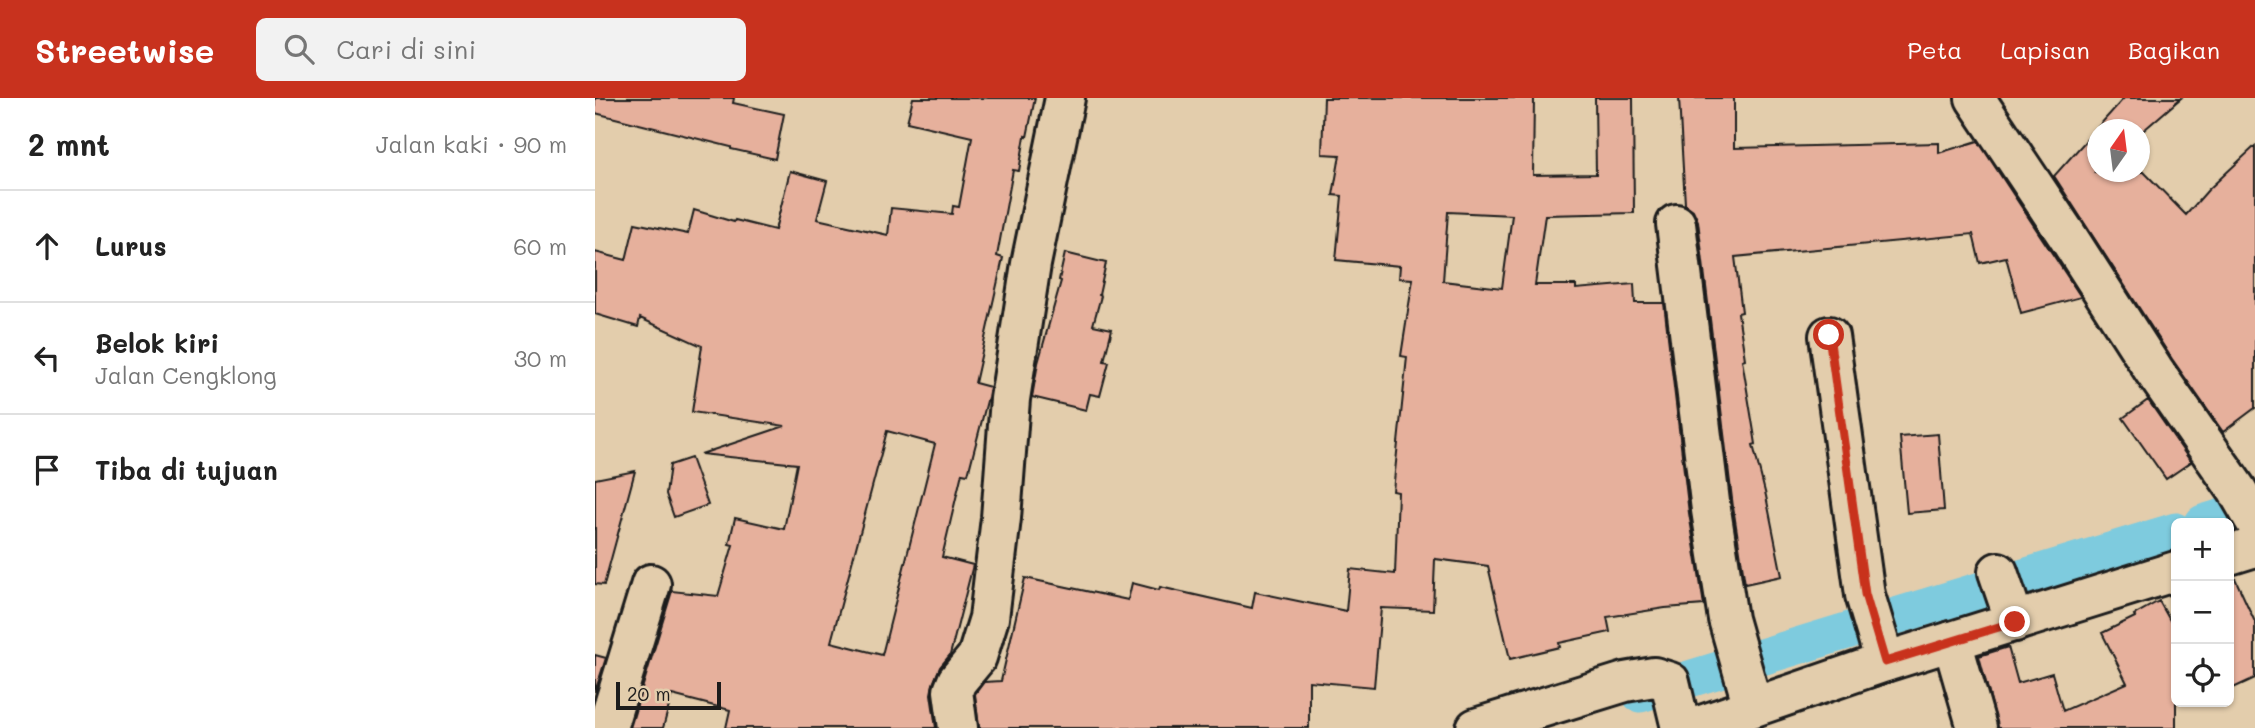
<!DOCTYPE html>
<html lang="id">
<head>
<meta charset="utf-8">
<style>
	body { margin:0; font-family:Mali,sans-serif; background:#f2f2f2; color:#222 }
	.controls { position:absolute; right:21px; bottom:21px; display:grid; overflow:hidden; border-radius:10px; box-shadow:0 2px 5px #0004 }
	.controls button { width:63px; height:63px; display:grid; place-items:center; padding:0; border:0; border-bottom:2px solid #e0e0e0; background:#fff; color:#222; font:35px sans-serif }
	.compass { position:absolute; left:1492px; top:21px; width:63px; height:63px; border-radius:50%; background:#fff; box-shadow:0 2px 5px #0004; rotate:14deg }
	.scale { position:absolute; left:21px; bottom:18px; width:105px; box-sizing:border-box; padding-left:7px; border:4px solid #1c1c1c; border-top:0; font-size:19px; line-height:24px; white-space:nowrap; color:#1c1c1c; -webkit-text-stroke:5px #e3cdac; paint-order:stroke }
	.stop { position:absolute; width:21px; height:21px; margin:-16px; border:5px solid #c8321e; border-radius:50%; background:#fff }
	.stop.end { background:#c8321e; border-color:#fff; box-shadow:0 2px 7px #0008 }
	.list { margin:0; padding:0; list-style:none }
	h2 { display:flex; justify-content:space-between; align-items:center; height:91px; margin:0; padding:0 28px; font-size:30px }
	h2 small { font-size:23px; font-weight:400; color:#767676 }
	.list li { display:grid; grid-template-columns:46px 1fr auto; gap:21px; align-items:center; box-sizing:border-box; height:112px; padding:0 28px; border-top:2px solid #e0e0e0 }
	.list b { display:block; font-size:26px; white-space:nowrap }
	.list p { margin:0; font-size:23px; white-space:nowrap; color:#767676 }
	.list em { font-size:23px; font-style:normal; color:#767676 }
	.icon { flex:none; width:38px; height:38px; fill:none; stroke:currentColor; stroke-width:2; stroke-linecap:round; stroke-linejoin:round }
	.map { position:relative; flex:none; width:1660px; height:630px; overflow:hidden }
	header { display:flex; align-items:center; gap:42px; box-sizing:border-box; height:98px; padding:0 35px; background:#c8321e; color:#fff }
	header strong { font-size:33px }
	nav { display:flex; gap:38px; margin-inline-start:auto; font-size:24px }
	.search { width:490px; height:63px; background:#f2f2f2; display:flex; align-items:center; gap:18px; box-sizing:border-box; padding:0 24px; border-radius:10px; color:#767676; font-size:26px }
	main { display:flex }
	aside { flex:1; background:#fff }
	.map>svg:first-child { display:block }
</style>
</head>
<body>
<header>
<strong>Streetwise</strong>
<div class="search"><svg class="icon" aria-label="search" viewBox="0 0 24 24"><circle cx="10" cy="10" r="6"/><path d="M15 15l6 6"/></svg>Cari di sini</div>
<nav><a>Peta</a><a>Lapisan</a><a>Bagikan</a></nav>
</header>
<main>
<aside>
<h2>2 mnt<small>Jalan kaki · 90 m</small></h2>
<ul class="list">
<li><svg class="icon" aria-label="ahead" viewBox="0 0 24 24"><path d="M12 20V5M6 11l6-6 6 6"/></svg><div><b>Lurus</b></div><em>60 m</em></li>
<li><svg class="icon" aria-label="left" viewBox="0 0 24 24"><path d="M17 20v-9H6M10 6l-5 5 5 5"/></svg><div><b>Belok kiri</b><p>Jalan Cengklong</p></div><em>30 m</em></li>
<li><svg class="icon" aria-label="arrive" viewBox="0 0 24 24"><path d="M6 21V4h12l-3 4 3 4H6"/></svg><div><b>Tiba di tujuan</b></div></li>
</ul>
</aside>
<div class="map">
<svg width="1660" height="630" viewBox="0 0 1660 630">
	<rect width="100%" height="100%" fill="#e3cdac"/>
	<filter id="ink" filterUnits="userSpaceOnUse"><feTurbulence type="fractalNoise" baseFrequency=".0143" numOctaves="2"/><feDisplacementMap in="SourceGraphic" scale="14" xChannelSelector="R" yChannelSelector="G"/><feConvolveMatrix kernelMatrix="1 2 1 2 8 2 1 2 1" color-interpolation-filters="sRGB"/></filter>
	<g filter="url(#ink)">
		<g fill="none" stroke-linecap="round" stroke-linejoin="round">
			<path stroke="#7ecbde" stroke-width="37" d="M1608,425L1648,413
				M1419,482L1581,433
				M1045,596L1393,490"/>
		</g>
		<path fill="#e6b09c" stroke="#1c1c1c" stroke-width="2" fill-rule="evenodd" d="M0,0H139L138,5L189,16L180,61L136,51V49L0,15Z
			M318,0H440L432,39L430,38L424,73L418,72L402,158L408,160L380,285L395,289L393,299L373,376L367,375L347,459L378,467L355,557L345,569L338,586L336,596L341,630H131L135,612L77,597L68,630H35L77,493L123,498L138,447L134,446L140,420L189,431L202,366L106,356L190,328L97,314L107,248L45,220L43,229L0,216V154L31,162L40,125L93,136L99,112L139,124L140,122L180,132L195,73L232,83L222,121L293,137L296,110L357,116L358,108L364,109L377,39L312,24ZM292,333L340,346L287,557L236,544Z
			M729,0H939L938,77L1001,76L1000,0H1038L1039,115L950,117L940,187H981V191L1039,186L1040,205H1069L1094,415L1109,507L1070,510L1012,519L1015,534L964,545L965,549L915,561L893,468L840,461L838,512L786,510L779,589L714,583V630H384L380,596L389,584L406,583L430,480L533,502L537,485L564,492L565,489L657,510L660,494L751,513L755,471L800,476L803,394L798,393L812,259L806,258L818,181L804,180L805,168L741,162L747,98L738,97L745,57L727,56ZM853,114L917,117L907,190L848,183Z
			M1084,0H1139V50L1344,45V55L1383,43L1486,199L1426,215L1411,159L1385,165L1378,136L1140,159L1147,214L1143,215L1150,261L1147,262L1161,346L1158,347L1171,398L1187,478L1150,486L1138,409L1103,123L1098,112L1090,106Z
			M1529,0H1586L1549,32H1502V71L1500,74H1549L1591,117L1613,92L1660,48V310L1628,334L1577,261L1459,78Z
			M470,155L511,165L504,197L506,198L498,227L517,231L509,263L514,264L505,298L495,296L491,312L437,299L443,265L466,183L464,182Z
			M1553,302L1596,364L1571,381L1528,320Z
			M1343,336L1349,412L1312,415L1305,339Z
			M96,360L113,407L79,419L71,396L75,367Z
			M40,373L9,487L0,486V381Z
			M1634,478H1639L1660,524V580L1634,592Z
			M1564,503L1581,533V630H1403L1384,558L1413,549L1423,585L1457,575L1468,613L1532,585L1507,535L1540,519L1539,517Z
			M0,557L11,560L0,594Z"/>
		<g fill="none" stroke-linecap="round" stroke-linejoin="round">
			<defs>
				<path id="minor" d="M1380,0L1471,136L1559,273L1642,392L1660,423
					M1081,126L1116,412L1133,521L1158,609
					M1234,238L1270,497L1290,564
					M1403,474L1420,524
					M1357,543L1382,630
					M12,630L56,486
					M363,630L358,593L362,583L382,559L394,520L406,420L415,301L436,166L470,0
					M881,630L1030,584L1059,579L1075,584L1086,630"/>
				<path id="major" d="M1634,457L1660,449
					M1098,630L1290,564L1581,473"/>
			</defs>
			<use href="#minor" stroke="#1c1c1c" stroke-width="44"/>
			<use href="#major" stroke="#1c1c1c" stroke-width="44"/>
			<use href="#minor" stroke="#e3cdac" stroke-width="38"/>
			<use href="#major" stroke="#e3cdac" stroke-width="38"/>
		</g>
	</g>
	<g fill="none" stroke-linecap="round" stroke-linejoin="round" filter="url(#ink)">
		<path stroke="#c8321e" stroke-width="9" d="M1234,237L1270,496L1290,564L1420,524"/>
	</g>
</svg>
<div class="controls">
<button>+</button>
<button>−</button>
<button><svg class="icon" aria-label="locate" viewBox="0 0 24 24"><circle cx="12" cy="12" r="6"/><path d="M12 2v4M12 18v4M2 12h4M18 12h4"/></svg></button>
</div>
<svg class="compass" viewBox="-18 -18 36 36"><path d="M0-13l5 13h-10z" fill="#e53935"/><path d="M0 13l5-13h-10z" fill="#767676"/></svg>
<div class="scale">20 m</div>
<div class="stop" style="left:1234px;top:237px"></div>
<div class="stop end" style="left:1420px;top:524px"></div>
</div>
</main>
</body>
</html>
